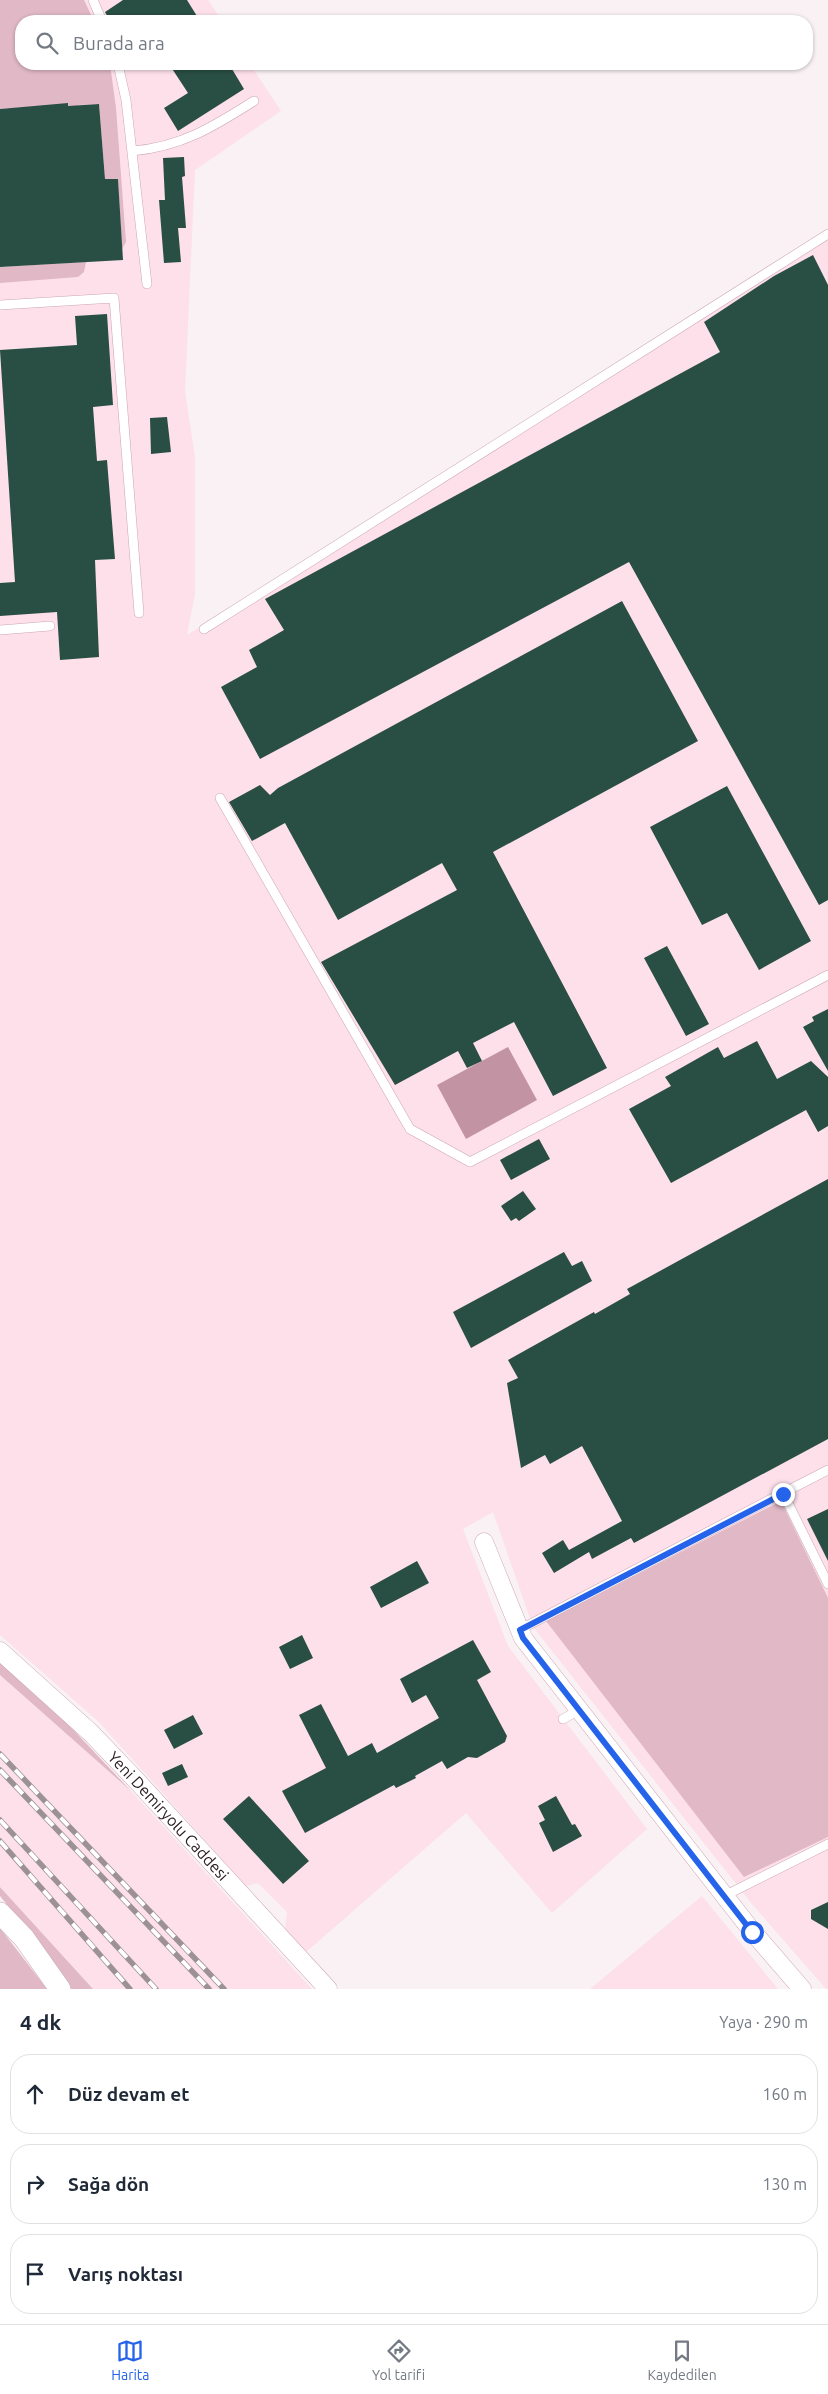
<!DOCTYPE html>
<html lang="tr">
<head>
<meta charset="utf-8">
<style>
	body { margin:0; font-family:Ubuntu,sans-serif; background:#f2f2f3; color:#1f2937 }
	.stop { position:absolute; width:15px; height:15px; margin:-11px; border:4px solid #2563eb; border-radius:50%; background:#fff }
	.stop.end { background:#2563eb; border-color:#fff; box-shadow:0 1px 5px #0008 }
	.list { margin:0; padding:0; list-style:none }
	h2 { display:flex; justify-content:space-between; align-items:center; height:65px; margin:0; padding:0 20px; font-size:21px }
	h2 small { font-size:16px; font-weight:400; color:#747a83 }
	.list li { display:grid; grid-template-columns:32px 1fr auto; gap:15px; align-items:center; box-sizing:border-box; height:80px; margin:0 10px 10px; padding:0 10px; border:1px solid #e0e1e3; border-radius:20px }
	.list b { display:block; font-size:19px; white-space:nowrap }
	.list em { font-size:16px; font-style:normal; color:#747a83 }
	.icon { flex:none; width:28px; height:28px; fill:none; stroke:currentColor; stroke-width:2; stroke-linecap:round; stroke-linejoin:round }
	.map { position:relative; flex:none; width:828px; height:1989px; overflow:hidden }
	.search { position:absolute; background:#fff; box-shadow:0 1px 4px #0004; left:15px; right:15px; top:15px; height:55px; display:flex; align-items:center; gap:12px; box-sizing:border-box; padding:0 18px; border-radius:20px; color:#747a83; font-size:19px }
	.sheet { height:335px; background:#fff }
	nav { display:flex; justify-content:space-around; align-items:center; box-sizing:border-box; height:70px; border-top:1px solid #e0e1e3; background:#fff; font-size:14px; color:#747a83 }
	nav a { display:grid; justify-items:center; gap:2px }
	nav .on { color:#2563eb }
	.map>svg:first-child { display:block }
</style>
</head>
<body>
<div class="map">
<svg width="828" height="1989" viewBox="0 0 828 1989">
	<rect width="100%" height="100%" fill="#f9f1f4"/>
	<path fill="#fde0ea" d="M0,0H208L222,21H21V64H250L281,111L195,170L185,391L195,457V594L187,635L828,229V1989H826L752,1904L533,1627L493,1512L463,1529L508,1646L647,1829L552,1913L466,1813L306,1952L285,1930L287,1912L258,1883L246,1886L99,1722L0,1635Z
		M0,1675L131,1791L312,1989H93L0,1887Z
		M702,1896L778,1989H590Z"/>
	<path fill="#e0b8c6" d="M0,0H84L94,21H21V64H110L116,108L126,242L122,249L118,179H105L99,104L78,105L76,181L68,104L0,109Z
		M86,262L84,272L78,277L0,283V267Z
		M781,1501L828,1598V1837L744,1877L546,1621Z
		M0,1663L67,1723L131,1791L0,1675Z
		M0,1887L93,1989H71L48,1956L0,1896Z
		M0,1928L47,1989H0Z"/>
	<path fill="#c193a3" d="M508,1047L537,1100L466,1139L437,1085Z"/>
	<path fill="#294e43" d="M123,0H187L200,21H110L105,12Z
		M169,64H229L244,89L178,131L164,108L188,93Z
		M68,103V106L99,104L105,179H118L123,260L0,267V109Z
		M184,157L185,176L182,177L186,228H178L181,262L164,263L159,200H165L163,158Z
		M813,255L828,285V900L819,905L629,562L260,759L221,687L257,667L249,650L284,630L265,599L720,352L704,322L774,276Z
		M107,314L113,405L93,407L97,461L107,460L115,559L95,560L99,657L60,660L57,612L0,616V583L15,582L0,350L77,345L75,316Z
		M167,417L171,452L151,454L150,418Z
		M622,601L698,741L493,852L607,1068L553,1096L514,1022L473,1043L482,1061L467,1068L458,1051L395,1085L321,962L457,890L442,863L338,920L285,823L252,841L229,802L260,785L270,795L278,788Z
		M727,786L811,941L759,970L727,913L702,925L650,827Z
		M667,946L709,1024L686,1036L644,958Z
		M828,1009V1071L803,1027L814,1021L812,1017Z
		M757,1041L777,1079L811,1061L828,1077V1126L818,1132L806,1110L671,1183L629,1109L671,1086L665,1077L718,1047L724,1058Z
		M539,1139L550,1159L511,1180L500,1160Z
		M828,1179V1439L634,1543L631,1538L592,1559L589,1552L554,1573L542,1553L563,1540L569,1550L622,1521L582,1446L550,1464L545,1455L521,1468L507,1383L518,1378L508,1360L594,1312L595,1314L630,1294L627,1289Z
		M523,1191L536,1209L519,1221L516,1218L511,1221L501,1206Z
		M564,1252L572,1266L582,1261L592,1281L471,1348L453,1312Z
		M828,1509V1561L807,1519Z
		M417,1561L429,1583L381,1608L370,1587Z
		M302,1635L313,1658L290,1669L279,1647Z
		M473,1640L491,1672L477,1680L507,1736L505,1742L477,1758L468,1757L447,1769L442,1761L415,1776L416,1778L396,1788L394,1785L305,1833L282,1791L326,1768L299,1715L321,1704L348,1756L372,1743L377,1753L439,1718L426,1695L412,1703L400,1679Z
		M193,1715L203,1734L174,1749L164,1730Z
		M182,1764L188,1777L168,1786L162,1773Z
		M249,1796L309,1861L283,1884L223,1819Z
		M556,1796L572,1825L575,1824L582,1836L553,1852L539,1823L545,1820L538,1806Z
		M828,1902V1929L811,1919V1910Z"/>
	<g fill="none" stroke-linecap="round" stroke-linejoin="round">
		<defs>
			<path id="service" d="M93,0L102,21
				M118,64L126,100L147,284
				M132,151C181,147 213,127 254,101
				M0,305L114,298L139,613
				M204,629L828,234
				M0,630L50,626
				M220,798L410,1129L470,1162L828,975
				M828,1470L783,1493L828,1584
				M519,1630L783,1493
				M563,1719L579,1710
				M724,1896L828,1844"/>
			<g id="minor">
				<path d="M484,1542L523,1638L752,1931L802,1989"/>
				<path id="s1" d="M0,1651L91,1733L136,1780L328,1989"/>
			</g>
			<path id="tertiary" d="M0,1913L24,1938L60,1989"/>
		</defs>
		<use href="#service" stroke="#cca6b3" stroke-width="10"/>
		<use href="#minor" stroke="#cca6b3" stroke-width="19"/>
		<use href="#tertiary" stroke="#cca6b3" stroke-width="22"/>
		<use href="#service" stroke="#fff" stroke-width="9"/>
		<use href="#minor" stroke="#fff" stroke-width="18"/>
		<use href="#tertiary" stroke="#fff" stroke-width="21"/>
		<defs>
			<path id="rail" d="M0,1754L224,1989
				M0,1770L209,1989
				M0,1820L156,1989
				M0,1841L130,1989"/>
		</defs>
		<use href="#rail" stroke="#9c9296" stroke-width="5.5"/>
		<use href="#rail" stroke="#fff" stroke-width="4" stroke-dasharray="11" stroke-linecap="butt"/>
	</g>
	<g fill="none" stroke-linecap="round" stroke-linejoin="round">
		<path stroke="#2563eb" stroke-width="6" d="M752,1932L523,1638L520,1630L783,1494"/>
	</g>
	<g text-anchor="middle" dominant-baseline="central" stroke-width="5" stroke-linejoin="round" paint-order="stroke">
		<g font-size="16" fill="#2e2025" stroke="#fff">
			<text stroke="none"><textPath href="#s1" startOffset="236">Yeni Demiryolu Caddesi</textPath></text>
		</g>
	</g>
</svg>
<div class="stop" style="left:752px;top:1932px"></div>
<div class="stop end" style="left:783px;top:1494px"></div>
<div class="search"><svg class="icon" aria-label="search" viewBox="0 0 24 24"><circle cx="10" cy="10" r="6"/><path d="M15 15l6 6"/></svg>Burada ara</div>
</div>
<section class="sheet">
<h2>4 dk<small>Yaya · 290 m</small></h2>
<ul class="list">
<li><svg class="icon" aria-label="ahead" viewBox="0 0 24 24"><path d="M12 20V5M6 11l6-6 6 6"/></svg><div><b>Düz devam et</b></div><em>160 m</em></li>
<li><svg class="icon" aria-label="right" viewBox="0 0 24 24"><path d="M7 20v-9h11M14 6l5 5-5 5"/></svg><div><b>Sağa dön</b></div><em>130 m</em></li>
<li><svg class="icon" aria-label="arrive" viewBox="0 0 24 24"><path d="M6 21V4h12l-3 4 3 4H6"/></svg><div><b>Varış noktası</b></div></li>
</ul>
</section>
<nav>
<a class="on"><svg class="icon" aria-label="map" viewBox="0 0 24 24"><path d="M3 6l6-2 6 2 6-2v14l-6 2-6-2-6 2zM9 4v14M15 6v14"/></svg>Harita</a>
<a><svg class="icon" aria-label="directions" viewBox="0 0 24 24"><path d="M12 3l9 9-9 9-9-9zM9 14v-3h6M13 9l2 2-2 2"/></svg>Yol tarifi</a>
<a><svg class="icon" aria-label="saved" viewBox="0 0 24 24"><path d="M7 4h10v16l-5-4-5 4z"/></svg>Kaydedilen</a>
</nav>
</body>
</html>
